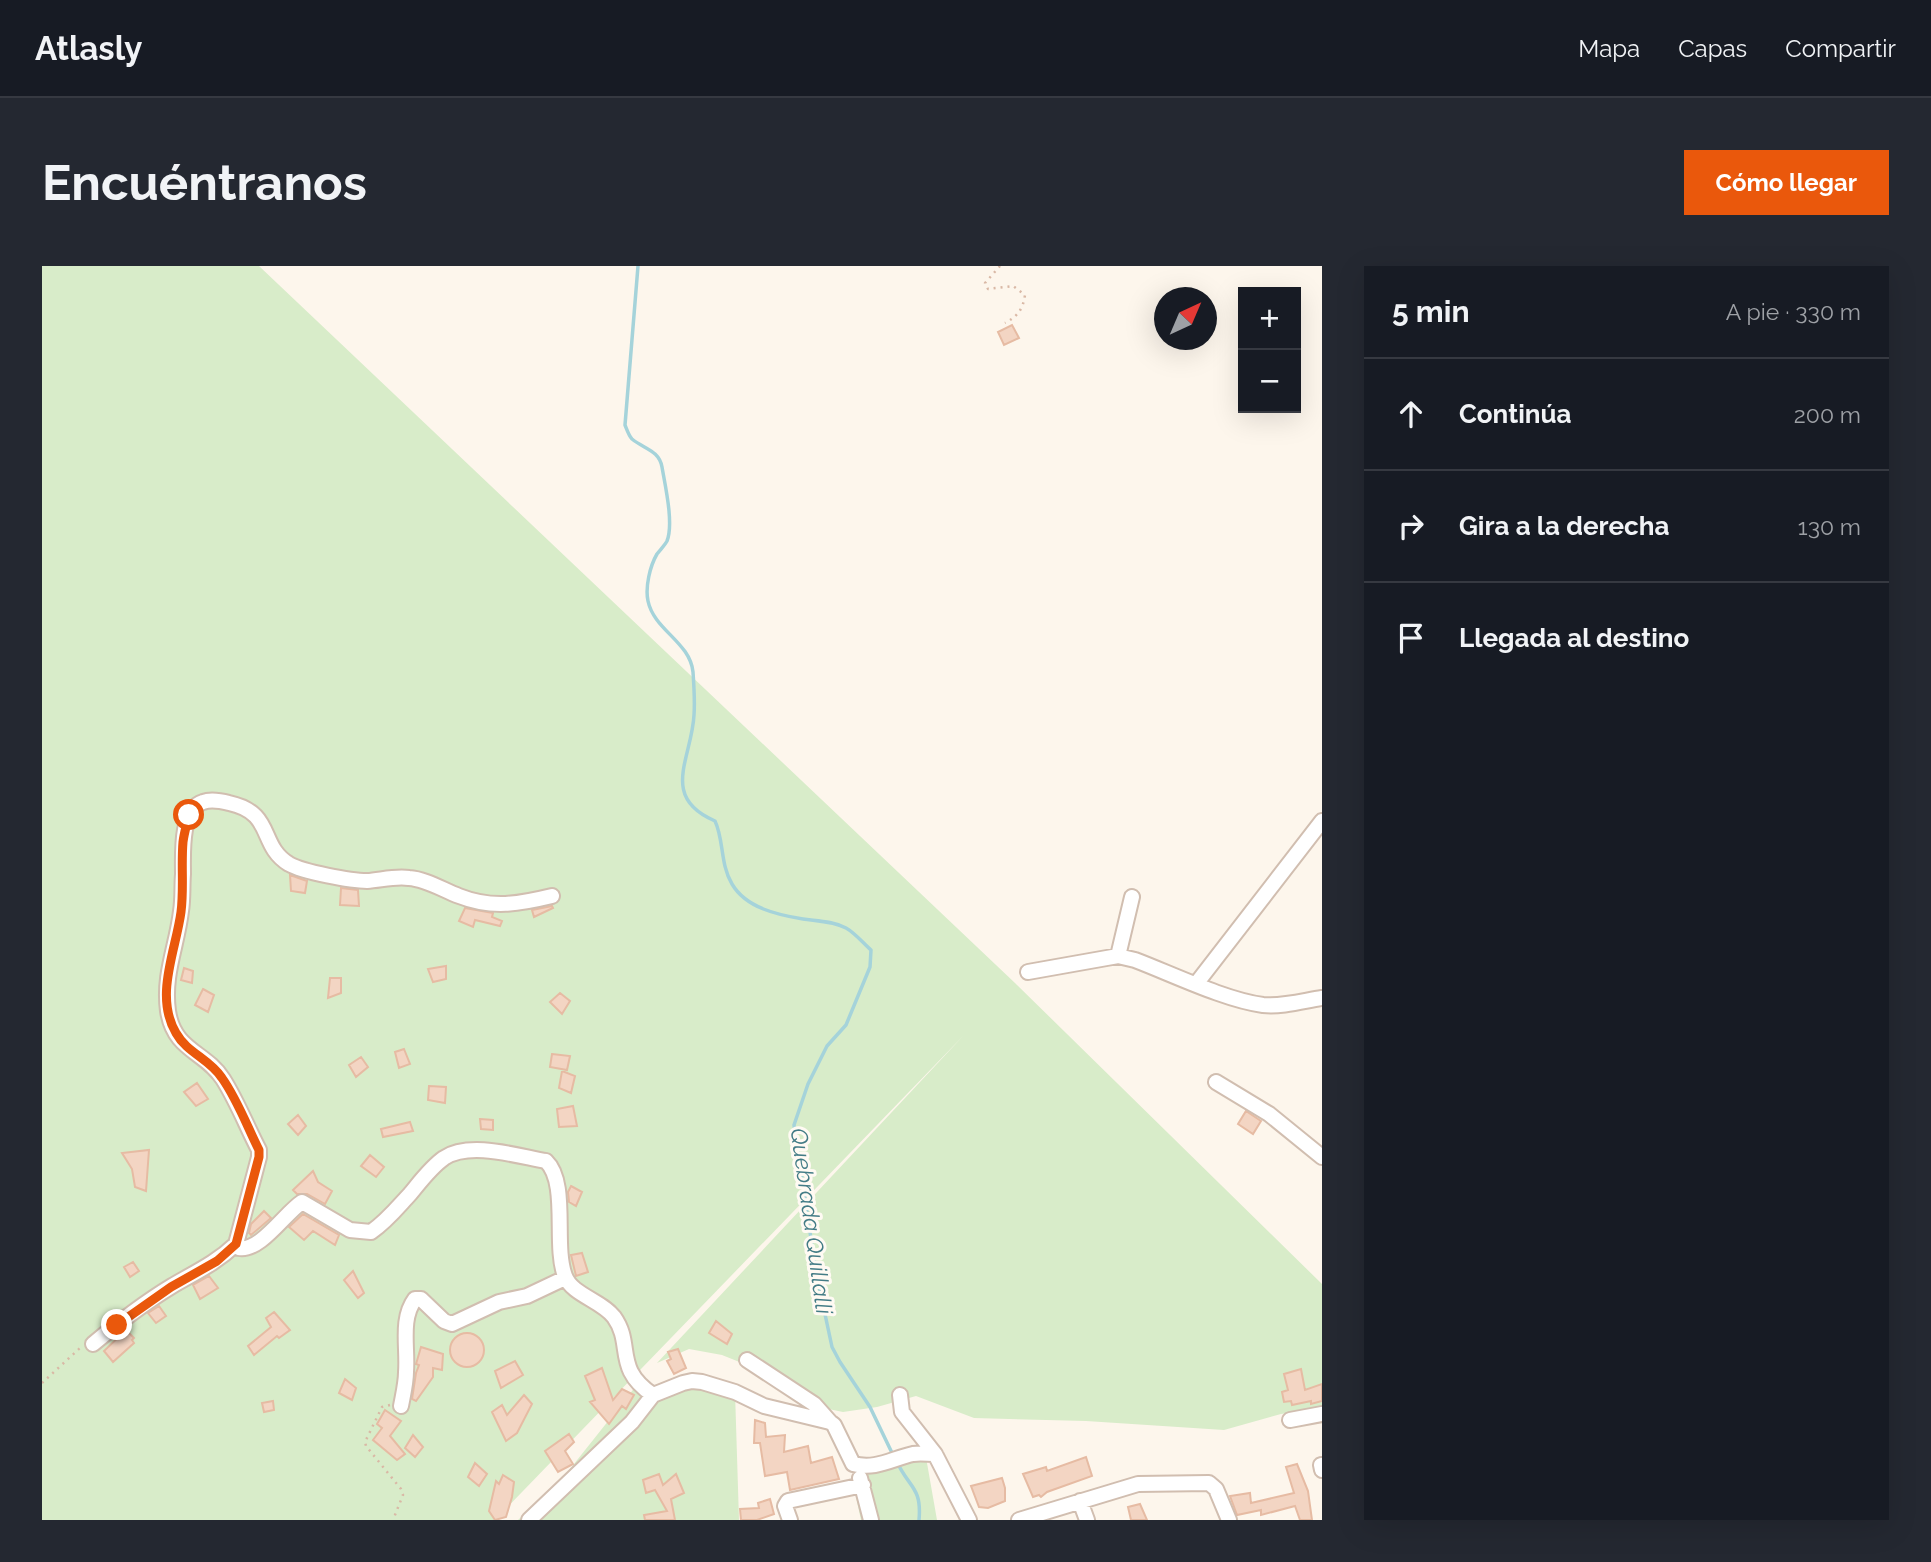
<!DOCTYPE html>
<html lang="es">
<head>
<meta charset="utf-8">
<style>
	body { margin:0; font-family:Raleway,sans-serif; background:#242831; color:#f1f3f6 }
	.controls { position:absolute; right:21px; top:21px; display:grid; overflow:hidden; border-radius:0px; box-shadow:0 7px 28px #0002 }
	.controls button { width:63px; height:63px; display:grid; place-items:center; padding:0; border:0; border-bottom:2px solid #363941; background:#171b24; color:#f1f3f6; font:35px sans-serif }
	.compass { position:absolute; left:1112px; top:21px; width:63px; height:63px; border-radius:50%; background:#171b24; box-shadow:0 7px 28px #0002; rotate:44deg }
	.stop { position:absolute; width:21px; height:21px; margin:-16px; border:5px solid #ea580c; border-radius:50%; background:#fff }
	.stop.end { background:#ea580c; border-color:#fff; box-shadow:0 2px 7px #0008 }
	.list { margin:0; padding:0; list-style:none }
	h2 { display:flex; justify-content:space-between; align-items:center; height:91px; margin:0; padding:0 28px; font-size:30px }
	h2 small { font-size:23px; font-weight:400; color:#9ea1a6 }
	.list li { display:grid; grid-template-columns:46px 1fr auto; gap:21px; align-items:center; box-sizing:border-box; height:112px; padding:0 28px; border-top:2px solid #363941 }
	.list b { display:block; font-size:26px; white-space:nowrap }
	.list em { font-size:23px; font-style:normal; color:#9ea1a6 }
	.icon { flex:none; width:38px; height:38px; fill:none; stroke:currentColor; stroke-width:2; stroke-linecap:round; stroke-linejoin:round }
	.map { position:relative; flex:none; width:1280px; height:1254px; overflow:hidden; border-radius:0px }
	header { display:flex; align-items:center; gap:42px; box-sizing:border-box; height:98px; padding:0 35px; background:#171b24; border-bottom:2px solid #363941 }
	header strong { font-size:33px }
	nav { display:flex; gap:38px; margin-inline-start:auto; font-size:24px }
	.intro { display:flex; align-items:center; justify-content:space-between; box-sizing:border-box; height:168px; padding:0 42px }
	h1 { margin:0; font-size:49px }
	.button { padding:18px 32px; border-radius:0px; background:#ea580c; color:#fff; font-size:24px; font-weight:700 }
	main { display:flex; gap:42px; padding:0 42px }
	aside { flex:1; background:#171b24; border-radius:0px; box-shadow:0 7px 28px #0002 }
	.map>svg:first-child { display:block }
</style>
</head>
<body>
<header>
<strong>Atlasly</strong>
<nav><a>Mapa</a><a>Capas</a><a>Compartir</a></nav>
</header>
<div class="intro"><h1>Encuéntranos</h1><a class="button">Cómo llegar</a></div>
<main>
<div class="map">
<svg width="1280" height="1254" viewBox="0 0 1280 1254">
	<rect width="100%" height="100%" fill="#fdf6ec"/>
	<path fill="#d8ecc9" d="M0,0H217L973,717L1280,1018V1142L1239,1148L1182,1164L1044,1155L932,1152L874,1130L835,1141L801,1146L777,1141L720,1105L680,1089L647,1083L615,1097L922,769L453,1254H0Z
		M594,1120L693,1126L697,1254H476L524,1208Z
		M882,1180L895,1254H819L811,1217L843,1193Z"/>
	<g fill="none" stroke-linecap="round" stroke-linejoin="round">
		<path stroke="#a5d3da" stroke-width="3.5" d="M596,0L583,159C585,164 587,170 590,173C602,183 617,184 620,201C623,219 632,257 625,275C623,279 618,284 615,288C608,300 603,321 606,335C612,364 648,376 651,406C652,420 653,435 652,449C650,492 617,531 673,555C682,574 678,598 690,618C704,642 736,649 761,653C775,655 791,655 804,662C813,667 821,677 829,684L828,701L804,759L785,780L766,818L752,859L774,1006L790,1081L798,1096L828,1141L851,1189
			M855,1196C867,1222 880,1221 877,1254"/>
	</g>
	<path fill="#f3d5c3" stroke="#e6bba3" stroke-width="2" d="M970,59L977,72L962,79L956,66Z
		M248,609L265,615L263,627L249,625Z
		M299,622L316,624L317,640L298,639Z
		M510,640L511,642L492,651L490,644Z
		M423,642L451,647L450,651L460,655L458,660L433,654L431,661L417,655Z
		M404,700V713L391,716L386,703Z
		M142,702L151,705L150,717L139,714Z
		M288,712H299V727L286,732Z
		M161,723L172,729L166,746L153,739Z
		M518,727L528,735L520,748L508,736Z
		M362,783L368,798L357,802L353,786Z
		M510,788L528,790L525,804L508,801Z
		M319,791L326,801L314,811L307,799Z
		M520,805L533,810L529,827L517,822Z
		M155,817L166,833L154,840L142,826Z
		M387,820L404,821L403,837L386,834Z
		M531,840L535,860L517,861L515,843Z
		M1204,845L1219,855L1211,868L1196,858Z
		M256,849L264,860L256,869L246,858Z
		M438,853L451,854V864L439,863Z
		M368,856L371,865L341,871L339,863Z
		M107,884L104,925L93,921L90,903L80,887Z
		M328,889L342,901L334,911L319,900Z
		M271,905L276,916L290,925L283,938L265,928H255L251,924Z
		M529,920L540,926L534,940L527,936L526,926Z
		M222,945L229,952L209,969L207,967L209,958Z
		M261,948L297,969L293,979L271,965L262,974L247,961Z
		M540,987L546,1006L534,1010L529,989Z
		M91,996L97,1005L88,1011L82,1001Z
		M311,1005L322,1027L316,1032L302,1014Z
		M167,1010L176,1022L158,1033L151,1019Z
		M117,1040L124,1050L114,1057L106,1047Z
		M232,1046L248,1064L237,1072L235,1070L212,1089L206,1080L229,1061L224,1052Z
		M674,1055L690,1068L685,1078L667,1067Z
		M84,1064L92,1072L90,1074L92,1077L71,1096L62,1085Z
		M408 1084a17 17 0 1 1 34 0a17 17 0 1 1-34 0Z
		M379,1081L401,1088L400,1104L391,1102V1111L374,1135L370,1133L374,1107L377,1099L374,1098Z
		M636,1083L644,1102L632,1108L625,1095L629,1093L626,1086Z
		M473,1095L481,1109L459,1122L453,1105Z
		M560,1102L571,1134L580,1123L592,1129L584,1143L580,1140L567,1158L548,1136L553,1134L543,1110Z
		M1259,1103L1263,1124L1280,1118V1135L1269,1138V1135L1250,1139L1249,1135L1242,1136L1240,1126L1246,1124L1242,1108Z
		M303,1113L314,1122L310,1134L297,1127Z
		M482,1129L490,1138L475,1167L464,1175L450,1146L460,1139L465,1149Z
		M231,1135L232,1144L222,1146L220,1137Z
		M343,1144L359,1155L348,1170L363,1188L355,1194L331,1174L340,1162L335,1158Z
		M713,1154L723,1157L724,1171L743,1169L742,1186L766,1180L769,1197L790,1191L797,1213L748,1224L745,1206L723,1210L718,1177H712Z
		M527,1168L532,1176L523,1185L531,1198L516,1206L503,1185Z
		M371,1169L381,1181L373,1191L363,1182Z
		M1044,1191L1050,1210L1005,1226L999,1231L997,1229L991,1231L981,1208L1004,1201L1005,1205Z
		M433,1197L445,1208L437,1220L426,1211Z
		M1255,1198L1266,1225L1270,1254H1258L1253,1240L1219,1249V1244L1195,1249L1188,1230L1208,1227L1209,1237L1252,1227L1244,1201Z
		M617,1208L621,1219L634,1208L642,1227L629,1233L633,1254H603L602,1249L625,1245L613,1224L604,1227L601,1214Z
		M461,1209L472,1216L470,1231L464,1251L453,1254L447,1245L454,1215L457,1218Z
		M960,1212L963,1222V1235L946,1242L937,1241L929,1220Z
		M728,1233L732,1248L715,1254H699L698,1243L717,1242L716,1237Z
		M1098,1238L1105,1254H1089L1086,1241Z"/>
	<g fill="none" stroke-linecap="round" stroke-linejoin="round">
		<defs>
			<path id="minor" d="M510,630C477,638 450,643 417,630C401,624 384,613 367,612C353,610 339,614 325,615C309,615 261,606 247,598C216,579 233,547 187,537C179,535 169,533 161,536C138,543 141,589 141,608C140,620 141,633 139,645C135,680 121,708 126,745C132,785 163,785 181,813C195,835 205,861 217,884V891L194,978L197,982C218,986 243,947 260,936L308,964L329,966C345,955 355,942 368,928C378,916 389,901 402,892C428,875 475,890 504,895C527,917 511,979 523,1010C530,1029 559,1034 572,1051C592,1079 571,1102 611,1129
				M1076,690L1090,631
				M986,706L1076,690L1093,694C1130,708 1183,734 1221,739C1240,741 1261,735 1280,732
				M1154,718L1280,555
				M1174,816L1227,848L1280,891
				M51,1078C76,1057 102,1037 130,1020C154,1006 174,997 194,978
				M705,1094L772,1138L788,1156
				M858,1129L860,1146L893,1188L927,1254
				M359,1140C361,1129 364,1117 364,1106C366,1082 358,1053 373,1033H379L402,1055L410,1058L457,1036L485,1030L523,1012
				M1248,1154L1280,1148
				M1279,1199L1280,1204
				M818,1212L829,1254
				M1038,1235L1045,1254
				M487,1254L590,1156L611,1129L641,1117L650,1115L660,1116L693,1126L722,1140L788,1156L792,1159L811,1198C834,1204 849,1193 871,1188C878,1187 886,1188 893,1188
				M748,1254L743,1240L746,1235L821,1219
				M977,1254L1096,1218L1167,1217L1174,1223L1187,1254"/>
		</defs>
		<use href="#minor" stroke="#d1beb0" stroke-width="18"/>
		<path stroke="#d9b8a5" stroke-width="2.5" stroke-dasharray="2 5" stroke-linecap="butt" d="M958,0L943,17L946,23L971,20L983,29C981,43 976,50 963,57
			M0,1117L38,1082
			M348,1139L340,1141L323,1176L324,1180L359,1223L361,1229L351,1254"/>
		<use href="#minor" stroke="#fff" stroke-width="14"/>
	</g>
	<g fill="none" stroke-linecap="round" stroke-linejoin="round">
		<path stroke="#ea580c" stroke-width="9" d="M75,1059L129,1021L175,995L194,978L217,891V884C205,860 195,833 180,812C168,793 145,787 134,767C112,730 134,684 139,646C142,623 139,599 141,576C142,567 145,558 147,549"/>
	</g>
	<g text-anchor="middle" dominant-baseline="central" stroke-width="6" stroke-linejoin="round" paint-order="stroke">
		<g font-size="23" font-style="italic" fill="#437c86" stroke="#fffaf3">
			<text transform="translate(770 955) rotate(82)">Quebrada Quillalli</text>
		</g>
	</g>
</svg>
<div class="controls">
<button>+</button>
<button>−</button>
</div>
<svg class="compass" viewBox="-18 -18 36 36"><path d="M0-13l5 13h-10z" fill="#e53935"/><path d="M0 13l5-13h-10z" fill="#9ea1a6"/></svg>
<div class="stop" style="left:147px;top:549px"></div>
<div class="stop end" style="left:75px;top:1059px"></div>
</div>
<aside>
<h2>5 min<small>A pie · 330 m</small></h2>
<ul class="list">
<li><svg class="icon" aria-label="ahead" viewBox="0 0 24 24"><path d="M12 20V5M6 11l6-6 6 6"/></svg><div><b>Continúa</b></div><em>200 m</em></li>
<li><svg class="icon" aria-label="right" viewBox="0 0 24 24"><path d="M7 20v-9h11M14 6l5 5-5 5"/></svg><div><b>Gira a la derecha</b></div><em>130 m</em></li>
<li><svg class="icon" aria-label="arrive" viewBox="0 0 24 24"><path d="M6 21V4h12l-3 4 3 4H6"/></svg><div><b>Llegada al destino</b></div></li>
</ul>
</aside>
</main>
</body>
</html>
